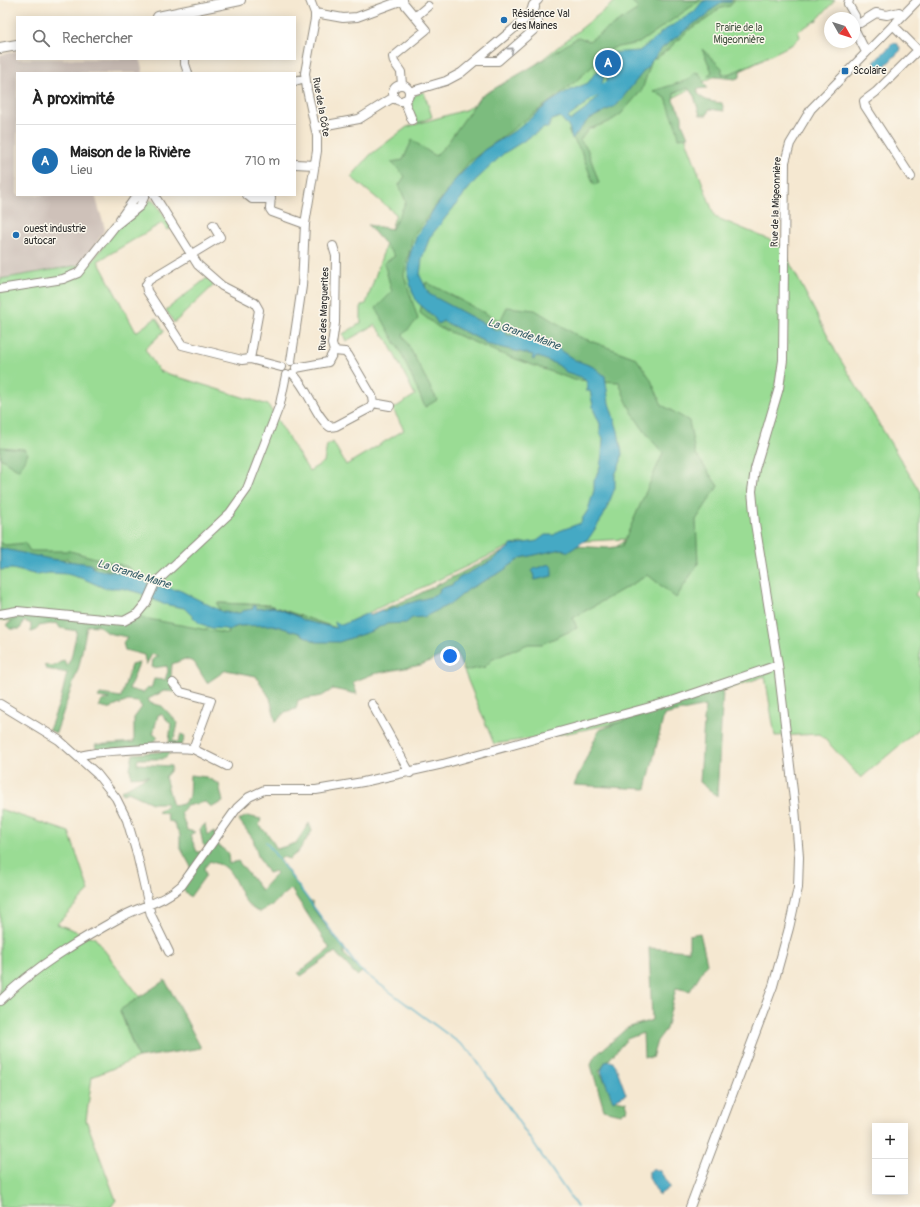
<!DOCTYPE html>
<html lang="fr">
<head>
<meta charset="utf-8">
<style>
	body { margin:0; font-family:Pangolin,sans-serif; background:#f6f6f6; color:#222 }
	.controls { position:absolute; right:12px; bottom:12px; display:grid; overflow:hidden; border-radius:0px; box-shadow:0 2px 10px #0003 }
	.controls button { width:36px; height:36px; display:grid; place-items:center; padding:0; border:0; border-bottom:1px solid #e0e0e0; background:#fff; color:#222; font:20px sans-serif }
	.compass { position:absolute; left:824px; top:12px; width:36px; height:36px; border-radius:50%; background:#fff; box-shadow:0 2px 10px #0003; rotate:129deg }
	.you { position:absolute; left:450px; top:656px; width:14px; height:14px; margin:-10px; border:3px solid #fff; border-radius:50%; background:#1a73e8; box-shadow:0 0 0 6px #1a73e833 }
	.badge { display:grid; place-items:center; width:26px; height:26px; border-radius:50%; background:#1f6fb2; color:#fff; font-size:13px; font-weight:700 }
	.pin { position:absolute; translate:-50% -50%; border:2px solid #fff; box-shadow:0 1px 4px #0006 }
	.list { margin:0; padding:0; list-style:none }
	h2 { display:flex; justify-content:space-between; align-items:center; height:52px; margin:0; padding:0 16px; font-size:17px }
	h2 small { font-size:13px; font-weight:400; color:#767676 }
	.list li { display:grid; grid-template-columns:26px 1fr auto; gap:12px; align-items:center; box-sizing:border-box; height:72px; padding:0 16px; border-top:1px solid #e0e0e0 }
	.list b { display:block; font-size:15px; white-space:nowrap }
	.list p { margin:0; font-size:13px; white-space:nowrap; color:#767676 }
	.list em { font-size:13px; font-style:normal; color:#767676 }
	.icon { flex:none; width:22px; height:22px; fill:none; stroke:currentColor; stroke-width:2; stroke-linecap:round; stroke-linejoin:round }
	.map { position:relative; flex:none; width:920px; height:1207px; overflow:hidden }
	.search { position:absolute; background:#fff; box-shadow:0 2px 10px #0003; left:16px; top:16px; width:280px; height:44px; display:flex; align-items:center; gap:10px; box-sizing:border-box; padding:0 14px; border-radius:0px; color:#767676; font-size:15px }
	.panel { position:absolute; background:#fff; box-shadow:0 2px 10px #0003; left:16px; top:72px; width:280px; height:124px; border-radius:0px }
	.map>svg:first-child { display:block }
</style>
</head>
<body>
<div class="map">
<svg width="920" height="1207" viewBox="0 0 920 1207">
	<rect width="100%" height="100%" fill="#fbf7ec"/>
	<filter id="ink" filterUnits="userSpaceOnUse"><feTurbulence type="fractalNoise" baseFrequency=".025" numOctaves="2"/><feDisplacementMap in="SourceGraphic" scale="8" xChannelSelector="R" yChannelSelector="G"/><feConvolveMatrix kernelMatrix="1 2 1 2 8 2 1 2 1" color-interpolation-filters="sRGB"/></filter>
	<filter id="wash" filterUnits="userSpaceOnUse"><feTurbulence type="fractalNoise" baseFrequency=".012" numOctaves="4" result="noise"/><feDisplacementMap in="SourceGraphic" scale="16" xChannelSelector="R" yChannelSelector="G"/><feGaussianBlur stdDeviation="0.9" result="paint"/><feColorMatrix in="noise" values="0 0 0 0 0 0 0 0 0 0 0 0 0 0 0 0 0 1.4 0 .05"/><feComposite in="paint" operator="in"/></filter>
	<g filter="url(#wash)">
		<rect width="100%" height="100%" fill="#f5e8d1"/>
		<path fill="#cec1b9" d="M17,51V59H140L143,73H17V195H95L105,229L93,249L72,271L0,287V55Z"/>
		<path fill="#9adc94" stroke="#628460" d="M617,0H835L817,20L798,31L800,37L793,44L736,72L713,77L671,99L715,217L780,244L837,354L920,492V589L915,594L920,600V728L861,778L820,734L775,736L765,676L648,717L562,734L494,744L464,671L626,539L512,545L336,628L269,605L218,603L230,634L0,620V279L91,263L121,223L139,211L150,200L155,202L172,228L167,230L162,223L98,261L136,332L156,318L164,331L145,349L159,371L268,405L309,471L324,462L327,445L333,442L346,465L404,430L393,409L415,395L387,340L375,325L346,341L343,334L361,323V305L366,304L396,214L351,177L370,155L407,127L465,110L515,81Z
			M424,92L432,117L418,123C410,106 402,98 424,92Z
			M207,278L214,285L174,323L166,310Z
			M0,809L69,832L89,891L57,924L95,938L140,997L120,1011L138,1058L92,1077L86,1120L116,1200L111,1207H0Z"/>
		<path fill="#7bbc7e" stroke="#537454" d="M631,0H701L639,43L613,48L568,88L469,162L413,236L404,275L418,319L403,335L437,400L425,407L401,353L376,308L392,292L384,263L395,256L368,225L392,229L406,202L399,185L405,176L391,162L403,160L412,140L435,156L446,145L480,97L545,59L578,37L589,41L638,9Z
			M721,0H735L730,6C714,9 718,11 707,19C702,23 697,24 693,27C679,37 667,54 652,60L642,90L621,114L609,122L589,129L580,140L587,148L599,183L594,185L581,151L568,131L652,55Z
			M702,49L722,68V75L729,74L761,60H763L740,71V77L735,79L707,76L712,72Z
			M694,72L699,73L707,88L697,89C699,101 712,102 722,103L724,111L709,109L707,115H700L694,96L688,88L674,93L673,100L682,116V123L688,137L679,138C676,123 670,112 666,98L653,91L688,80Z
			M426,282L500,321L507,307L535,310L580,337L636,358L650,378L662,405L689,421L695,453L718,486L696,520L698,564L676,598L648,575L573,618L577,628L542,644H528L493,659L485,667L464,671L455,650L421,665L373,674L353,682L357,694L333,689L322,696L298,700L296,709L285,712L276,722L270,698L256,676L226,670L207,683L194,662L185,659L172,664L171,676L179,687L175,692L164,691L148,699L150,703L162,706L178,723L175,737L172,740L178,743L181,734L185,736L182,745L162,747L169,743L171,724L161,714L158,715L153,734L158,737L153,743H159L157,747L97,751L95,745L134,742V718L142,707L138,702L128,701L108,709L99,707L102,701L110,699L98,697L100,694L121,697L131,665L139,663L129,689L143,693L147,688L151,689L154,679L165,680L168,671L167,666L152,668L153,659L159,656L152,654L146,665L144,655L125,650L123,643L127,637L108,633L97,624L87,626L79,666L56,733L49,730L61,698L67,673L46,669L44,665L54,666L64,660L67,666L71,658L77,631L60,628L57,623L39,626L35,631L31,632V624L24,621L20,629H10L6,625L20,616L82,619L143,618L229,634L217,603L269,605L336,628L411,598L520,543L608,548L622,546L663,453C642,430 629,412 619,382L574,380L499,353L438,327L420,313Z
			M0,447L24,449L28,453L19,470L0,458Z
			M0,542L5,545L25,543L30,551H70L128,567L137,575L136,580L98,566L77,567L67,558L56,563L0,552Z
			M723,690L717,796L700,782L705,706L664,715L646,789L574,785L599,730L650,711Z
			M169,751V754L163,759H138L137,764L171,766V770L165,777L173,806L183,804L189,797L190,775L206,777L219,784L223,802L212,807L205,802L186,806L181,813L187,830L195,832L190,835L197,852H210L203,844L200,829L205,824L207,835L214,832L218,845L228,853L229,864L238,861L261,890L277,873L275,871L268,873L258,856L253,839L239,820L247,816L261,819L259,825L270,837L277,849L296,843L309,823L312,831L298,852L289,859L283,857L280,860L308,900L313,903V908L333,936L344,947V954L362,972L357,976L335,952L301,976L298,973L330,949L291,889L272,905L260,912C242,907 240,885 229,871C225,865 217,864 210,861L204,868L206,875L190,897L182,889L191,867L180,847V835L173,822L168,821L167,814L158,812L167,805L166,803H152L128,792L123,794L121,791C131,786 138,780 149,776L131,777L130,768L133,754Z
			M700,933L707,963L690,991L676,988L666,1029L657,1041L652,1058L644,1057L643,1033L627,1039L599,1071L616,1100L626,1102L628,1109L621,1114L604,1110L591,1065L594,1057L627,1028L652,1020L649,948L689,951V935Z
			M165,980L201,1048L138,1058L120,1010Z"/>
		<path fill="#44a9c4" stroke="#386a78" d="M707,0H732L731,2H723L710,11L706,17L696,22L662,48L617,105L588,120L572,139L569,127L560,117L552,120L548,128H544L503,154L475,181L430,237L422,258L420,276L429,294L496,330H503L507,335L530,338L548,346L555,347L575,360L594,367L605,376L609,403L618,431L622,453L621,461L615,475V488L603,517L589,538L568,552L562,549L521,558L501,572L469,589L452,603L424,617L412,618L406,623L385,624L372,631L339,642H316L299,633L273,625L239,626L233,628L229,631L225,629L211,628L199,623L184,608L163,604L140,593L121,588H104L84,579L67,574L49,573L38,575L12,569L0,570V548L50,559L91,564L93,568C111,574 136,570 150,586L179,590L223,612L240,613L242,611L253,609V606H256L257,609L274,607L299,617L305,621L336,628L335,622L342,625L368,613L370,616L381,610L384,612L394,607L398,608L399,606L434,596L440,591L439,589L452,585L459,578L493,560L512,545L537,541L545,535H554L559,531L581,523L582,519L588,510L594,490V481L600,467L602,454L603,438L600,433V424L594,411L590,391H586L588,388L586,381L581,377L566,372L558,365L536,356L534,360L532,359L533,355L485,344V342L443,321L438,324L433,316L417,302L412,291L408,276L410,254L417,235L425,224L433,210L442,199L454,181L484,150L519,128L549,103L566,92L588,83L595,73L603,68C609,89 583,107 568,117L570,121L585,110L606,88L608,69L613,67L612,60L608,56L609,53L639,51L659,36L660,33L694,12L702,2Z
			M893,43H897L901,50L882,69H878L874,62Z
			M549,564L552,567V576L535,580L532,571L534,569Z
			M611,1061L615,1064L626,1094L613,1101L601,1071L605,1062Z
			M654,1169L660,1171L670,1187L659,1195L649,1178V1172Z"/>
		<g fill="none" stroke-linecap="round" stroke-linejoin="round">
			<path stroke="#44a9c4" stroke-width="1.5" d="M266,842L359,969L470,1051L577,1207"/>
			<path stroke="#44a9c4" stroke-width="10" d="M585,96L617,83"/>
		</g>
	</g>
	<g filter="url(#ink)">
		<g fill="none" stroke-linecap="round" stroke-linejoin="round">
			<defs>
				<path id="minor" d="M849,0L848,4L855,16V30L866,52
					M315,13L343,18L357,17L403,0
					M415,17L428,6
					M855,22L860,23L876,13L887,15L899,12L903,15
					M893,25L920,52
					M185,59V64L188,73
					M477,61H498L536,28L538,21L534,12L535,7
					M295,81L305,78
					M393 93a8 8 0 1 1 16 0a8 8 0 1 1-16 0Z
					M402,85L401,72L394,62L393,57L426,30L402,1
					M409,92L446,81L461,73L530,15L533,5L538,0
					M404,100L412,120
					M316,127L359,119L394,97
					M295,164L315,165
					M911,177L865,106L864,101L876,92L918,50
					M154,195L198,265L222,286L255,303L259,310L250,359
					M247,195L252,199H271
					M271,195L270,209L272,212L305,224
					M120,219L137,195
					M213,225L220,237L149,280L146,285L147,291L182,345L242,360L250,359L281,367
					M0,289L63,279L78,273L115,226L140,206L145,195
					M291,361L302,286L305,224L317,151V136L307,90L305,73L315,19V13L310,0
					M296,368L328,362L334,351L332,344L335,323L336,256L333,246
					M293,374C309,390 315,416 330,427L336,426L370,408L373,403L372,396L348,355L345,352L334,351
					M373,403L390,406
					M0,614L17,611L124,621L137,614L146,603L155,583L230,513L247,489L280,404L286,375
					M173,683L181,692L211,700L193,749L227,766
					M0,704L59,740L97,774L116,798L127,820L137,854L151,915L169,952
					M372,704L410,773
					M78,757C89,750 178,747 193,749
					M0,1001C34,967 81,939 123,916C144,905 164,902 182,885L237,808L249,797L264,790H316L363,782L443,764L672,701L778,665
					M690,1207L773,986L789,928L798,888L799,857L795,808L778,665L755,523L752,491L755,469L779,388L783,360L785,162L790,144L811,109L918,0"/>
				<path id="major" d="M158,17L240,0
					M0,48L17,45"/>
			</defs>
			<use href="#minor" stroke="#908a7e" stroke-width="10"/>
			<use href="#major" stroke="#908a7e" stroke-width="12"/>
			<use href="#minor" stroke="#fff" stroke-width="8"/>
			<use href="#major" stroke="#fff" stroke-width="10"/>
		</g>
		<defs><path id="oneway-chevron" d="M-2-3.5L2.5 0L-2 3.5" fill="none" stroke-width="1.6" stroke-linecap="round" stroke-linejoin="round"/></defs>
		<use stroke="#a0a0a0" href="#oneway-chevron" transform="translate(511 50) rotate(-40)"/>
	</g>
	<g fill="#1f6fb2" stroke="#fbf7ec" stroke-width="1.5">
		<circle cx="504" cy="20" r="4"/>
		<rect x="841" y="67" width="8" height="8" rx="2"/>
		<circle cx="16" cy="235" r="4"/>
	</g>
	<g text-anchor="middle" dominant-baseline="central" stroke-width="3" stroke-linejoin="round" paint-order="stroke">
		<g font-size="10" fill="#2b2b2b" stroke="#fbf7ec" text-anchor="start">
			<text x="512" y="14">Résidence Val<tspan x="512" dy="12">des Maines</tspan></text>
			<text x="853" y="71">Scolaire</text>
			<text x="24" y="229">ouest industrie<tspan x="24" dy="12">autocar</tspan></text>
		</g>
		<g font-size="10" fill="#475745" stroke="#fbf7ec">
			<text x="739" y="28">Prairie de la<tspan x="739" dy="12">Migeonnière</tspan></text>
		</g>
		<g font-size="10" fill="#2b2b2b" stroke="#fbf7ec">
			<text transform="translate(321 107) rotate(80)">Rue de la Côte</text>
			<text transform="translate(776 202) rotate(-88)">Rue de la Migeonnière</text>
			<text transform="translate(324 309) rotate(-88)">Rue des Marguerites</text>
		</g>
		<g font-size="11" font-style="italic" fill="#355d68" stroke="#fbf7ec">
			<text transform="translate(524 334) rotate(19)">La Grande Maine</text>
			<text transform="translate(134 574) rotate(17)">La Grande Maine</text>
		</g>
	</g>
</svg>
<div class="controls">
<button>+</button>
<button>−</button>
</div>
<svg class="compass" viewBox="-18 -18 36 36"><path d="M0-13l5 13h-10z" fill="#e53935"/><path d="M0 13l5-13h-10z" fill="#767676"/></svg>
<div class="you"></div>
<div class="pin badge" style="left:608px;top:63px">A</div>
<div class="search"><svg class="icon" aria-label="search" viewBox="0 0 24 24"><circle cx="10" cy="10" r="6"/><path d="M15 15l6 6"/></svg>Rechercher</div>
<section class="panel">
<h2>À proximité<small></small></h2>
<ul class="list">
<li><span class="badge">A</span><div><b>Maison de la Rivière</b><p>Lieu</p></div><em>710 m</em></li>
</ul>
</section>
</div>
</body>
</html>
